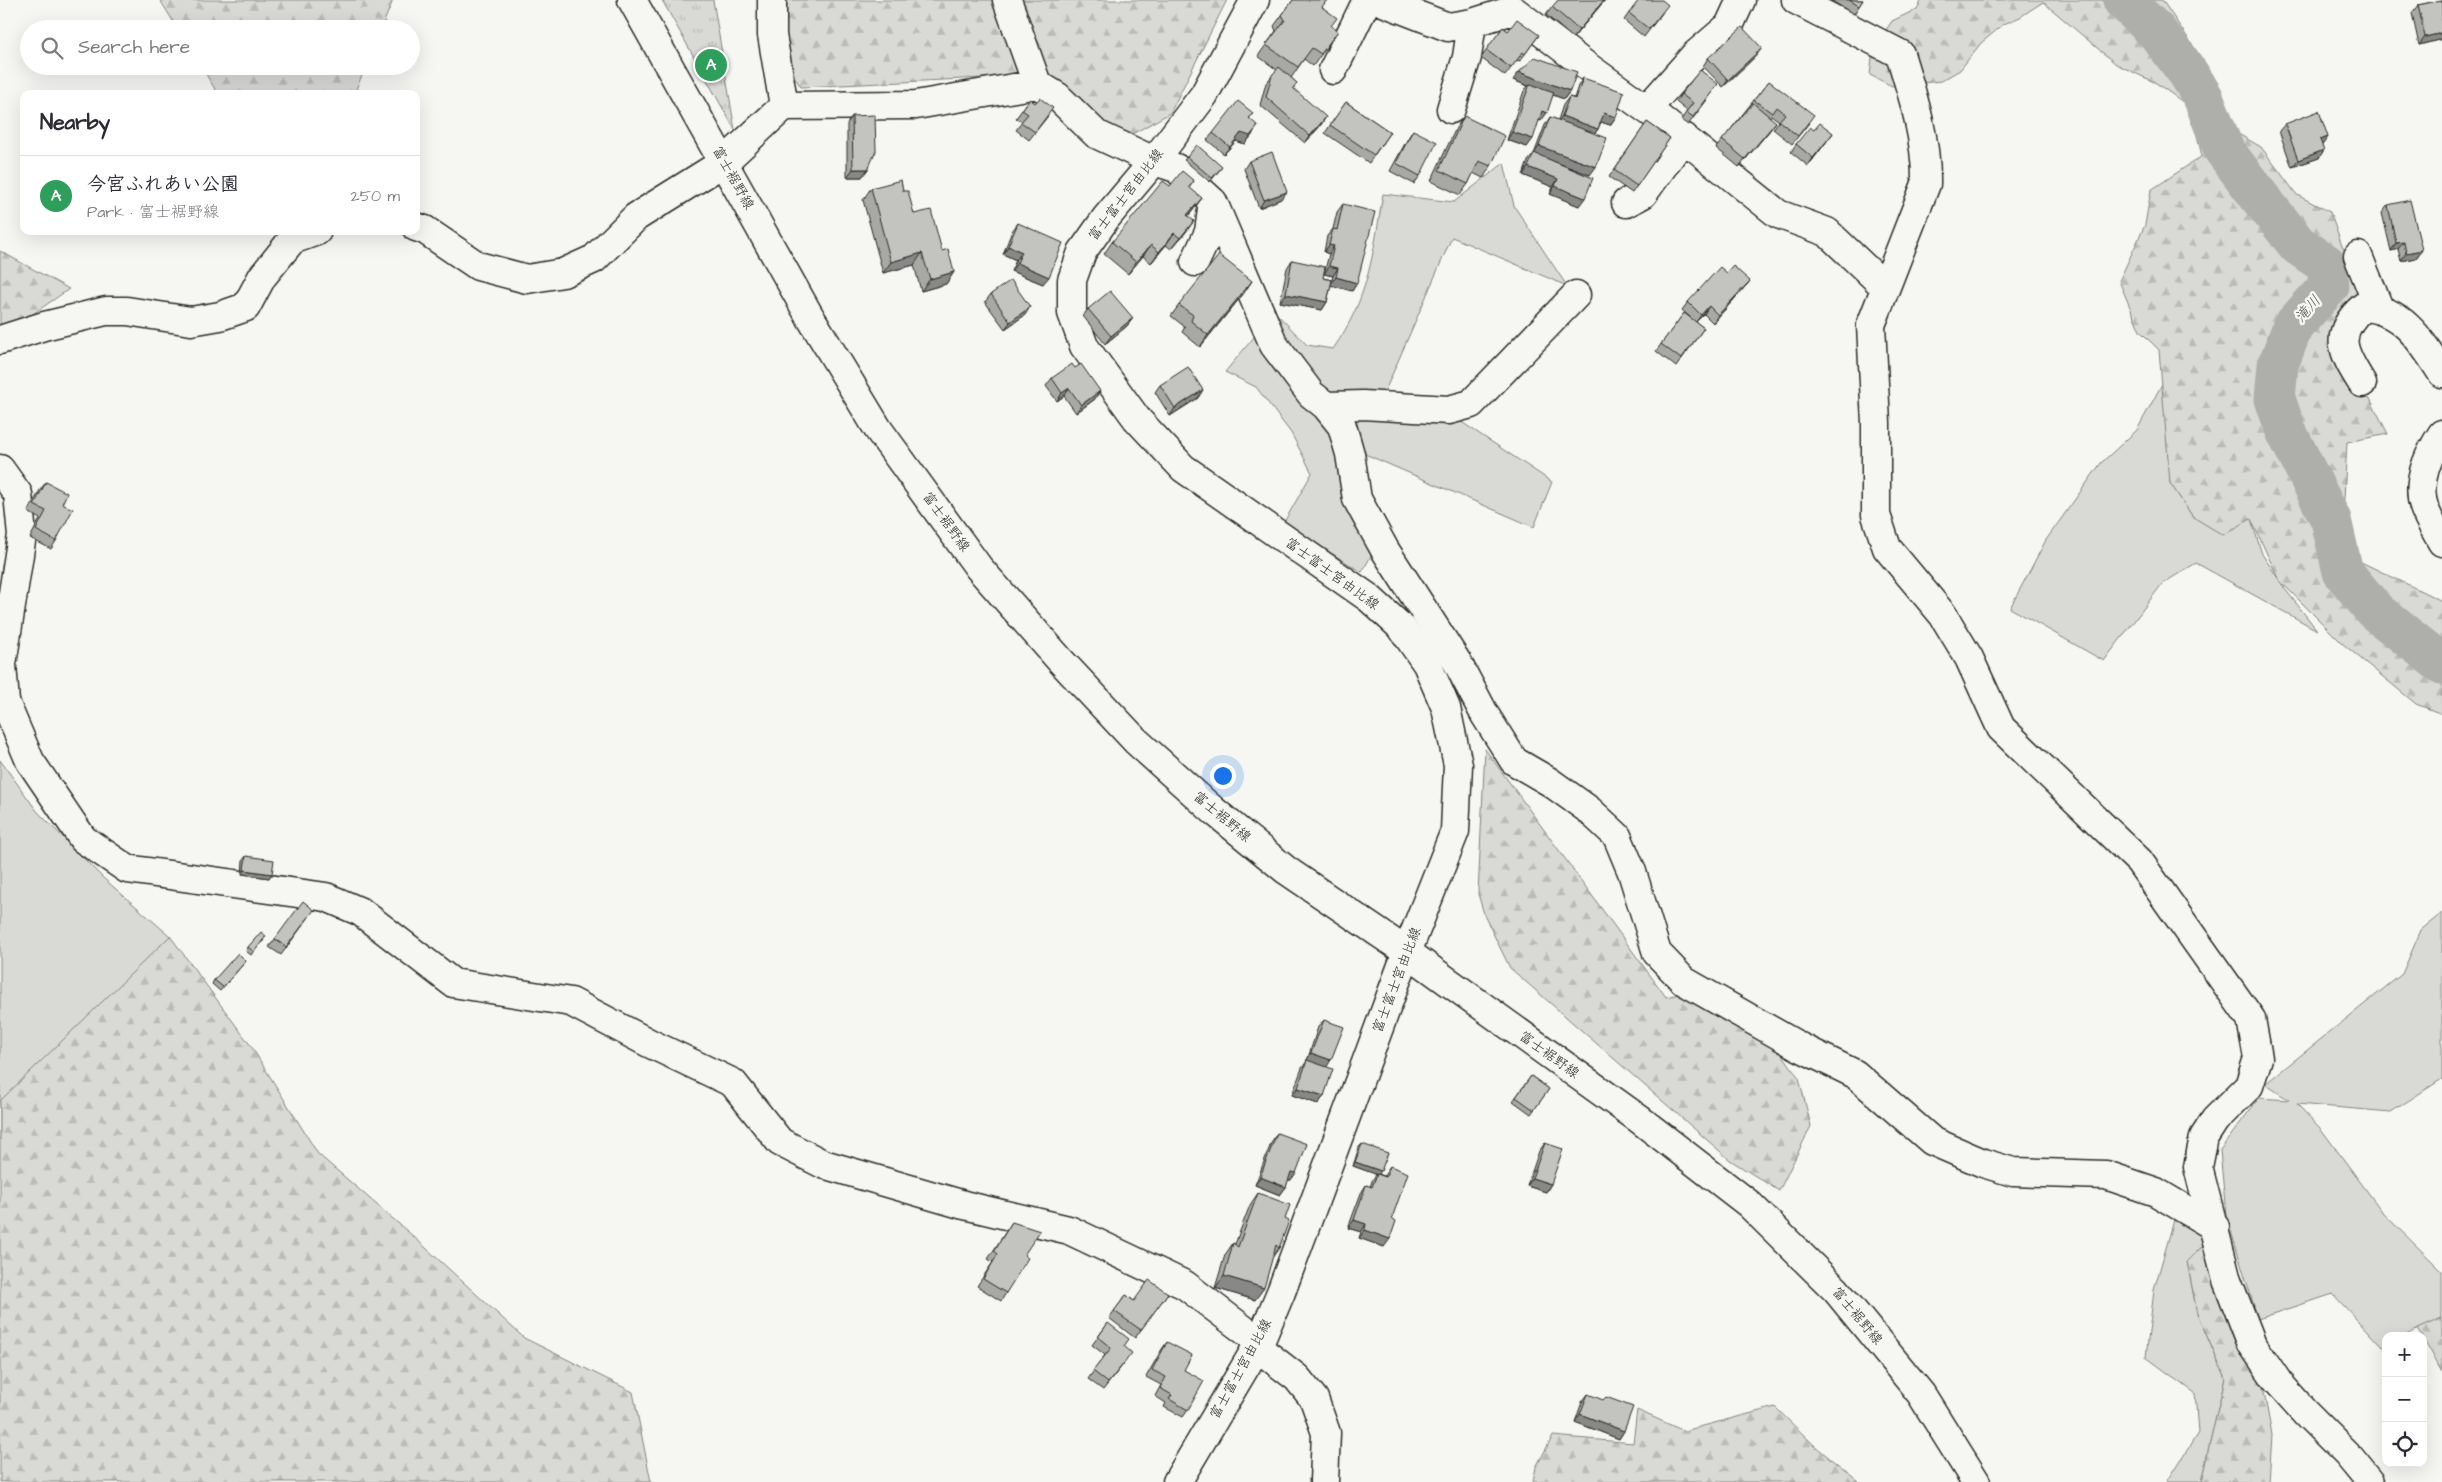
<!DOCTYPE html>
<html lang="en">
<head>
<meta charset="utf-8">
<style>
	body { margin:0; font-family:"Architects Daughter","Klee One",sans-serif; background:#f7f7f7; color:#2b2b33 }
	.controls { position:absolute; right:15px; bottom:15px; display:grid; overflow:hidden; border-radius:10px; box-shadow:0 5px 20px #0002 }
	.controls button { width:45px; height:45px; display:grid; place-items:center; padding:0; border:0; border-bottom:1px solid #e1e1e2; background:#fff; color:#2b2b33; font:25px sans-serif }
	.you { position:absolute; left:1222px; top:775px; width:18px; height:18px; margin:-12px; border:4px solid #fff; border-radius:50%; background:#1a73e8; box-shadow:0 0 0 8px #1a73e833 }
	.badge { display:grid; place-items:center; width:32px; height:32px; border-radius:50%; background:#b45309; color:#fff; font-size:16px; font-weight:700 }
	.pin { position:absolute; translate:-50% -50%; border:2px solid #fff; box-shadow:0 1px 5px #0006 }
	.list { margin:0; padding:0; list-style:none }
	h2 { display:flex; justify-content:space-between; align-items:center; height:65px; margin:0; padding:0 20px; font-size:21px }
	h2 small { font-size:16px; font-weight:400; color:#7c7c81 }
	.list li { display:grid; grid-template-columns:32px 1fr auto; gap:15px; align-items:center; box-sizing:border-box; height:80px; padding:0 20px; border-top:1px solid #e1e1e2 }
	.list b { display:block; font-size:19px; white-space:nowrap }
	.list p { margin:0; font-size:16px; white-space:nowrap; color:#7c7c81 }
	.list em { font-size:16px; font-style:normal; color:#7c7c81 }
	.icon { flex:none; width:28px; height:28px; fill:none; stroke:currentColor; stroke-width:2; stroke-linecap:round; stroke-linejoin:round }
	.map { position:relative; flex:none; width:2442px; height:1482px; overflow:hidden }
	.search { position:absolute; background:#fff; box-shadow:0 5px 20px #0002; left:20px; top:20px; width:400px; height:55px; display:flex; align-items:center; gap:12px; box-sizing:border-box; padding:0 18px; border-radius:28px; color:#7c7c81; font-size:19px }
	.panel { position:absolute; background:#fff; box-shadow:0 5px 20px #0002; left:20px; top:90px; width:400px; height:145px; border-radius:10px }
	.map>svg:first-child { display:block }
</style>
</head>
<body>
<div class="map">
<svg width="2442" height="1482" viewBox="0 0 2442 1482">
	<defs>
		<pattern id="forest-firs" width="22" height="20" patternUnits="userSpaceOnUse" patternTransform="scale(1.25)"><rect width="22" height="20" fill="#d9d9d5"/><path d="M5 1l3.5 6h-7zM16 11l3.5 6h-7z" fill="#babab7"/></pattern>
		<pattern id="park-tufts" width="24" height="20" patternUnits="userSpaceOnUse" patternTransform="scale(1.25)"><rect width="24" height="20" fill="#d9d9d5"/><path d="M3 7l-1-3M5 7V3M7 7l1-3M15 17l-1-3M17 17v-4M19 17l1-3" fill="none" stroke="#babab7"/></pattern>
	</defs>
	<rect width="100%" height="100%" fill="#f6f6f2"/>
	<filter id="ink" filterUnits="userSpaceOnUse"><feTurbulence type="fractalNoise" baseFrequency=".02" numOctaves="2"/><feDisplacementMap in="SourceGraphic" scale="10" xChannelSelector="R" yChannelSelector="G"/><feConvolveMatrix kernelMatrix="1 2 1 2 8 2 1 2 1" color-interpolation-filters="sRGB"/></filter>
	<g filter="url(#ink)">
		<path fill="#d9d9d5" stroke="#828280" d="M1504,163L1514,206L1567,286L1452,237L1385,391L1463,423L1552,482L1534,527L1358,451L1365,497L1385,531L1362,572L1283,524L1312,473L1291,433L1256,387L1225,372L1275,312L1307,345L1333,349C1369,298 1373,254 1383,194L1454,202Z
			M2162,384L2171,416L2170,483L2193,517L2251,519L2262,554L2285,589L2317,630L2196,563L2162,584L2104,661L2010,608L2046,540L2101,463L2137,430Z
			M0,760L37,811L102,877L170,936L21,1111L0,1140Z
			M2442,913V1079L2391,1112L2297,1104L2321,1129L2384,1214L2442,1271V1318L2404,1336H2386V1345L2382,1347L2333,1294L2258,1319L2226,1215L2220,1150L2259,1098L2289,1100L2265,1084L2402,974L2421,930Z
			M2174,1220L2197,1225L2204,1245L2187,1261L2197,1313L2225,1378L2201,1482H2167L2198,1433L2195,1393L2146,1357L2154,1290Z"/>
		<path fill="url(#forest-firs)" stroke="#828280" d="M160,0H393L381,29H178Z
			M787,0H1227L1170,113L1125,138L1044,75L801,87L785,62Z
			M1922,0H2162L2213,75L2235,132L2261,147L2297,195L2330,212L2342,246L2379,308L2349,325L2362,383L2388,434L2347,442L2343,517L2359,561L2442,601V714L2416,704L2343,644L2279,580L2251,519L2223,535L2193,517L2170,483L2159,350L2140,331L2119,281L2145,225L2151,190L2202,156L2190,107L2156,83L2116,64L2043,2L2020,17L2004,24L1981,43L1960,70L1941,81L1892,86L1870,75L1873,49L1892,21L1917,9Z
			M201,66H366L354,94H218Z
			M0,251L69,289L7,332L0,333Z
			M1485,749L1666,997L1713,986L1778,1048L1799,1078L1811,1126L1779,1191L1730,1160L1510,968L1485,917L1478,894Z
			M170,936L251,1046L318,1154L414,1237L524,1338L633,1392L651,1482H0V1101Z
			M2204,1245L2217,1282L2263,1387L2272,1435L2269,1482H2201L2225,1378L2197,1313L2187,1261Z
			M2442,1318V1372L2423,1340V1336H2421L2417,1329Z
			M1775,1407L1815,1446L1859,1482H1533L1536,1467L1553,1436L1633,1443L1637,1410L1684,1431Z"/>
		<path fill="url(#park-tufts)" stroke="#828280" d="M662,0H713L735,130Z"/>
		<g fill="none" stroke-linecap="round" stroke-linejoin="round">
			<path stroke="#aeaeab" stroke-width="41" d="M2123,0L2157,32L2188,73L2203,97L2224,150L2258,195L2298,245L2327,265L2329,286L2293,326L2278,365L2275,399L2286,431L2331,520L2343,572L2375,611L2442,664"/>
			<defs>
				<path id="minor" d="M772,0V35L784,106
					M1007,0L1037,84
					M1378,0L1448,27L1472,23L1513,10L1585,65L1659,118L1778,214L1827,232L1885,287
					M1796,0L1900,54C1913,96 1927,140 1926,184L1871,325L1876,423V515L1887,548L1943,615L1969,658L2001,728L2139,861L2251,1019L2258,1058L2249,1086L2215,1120L2204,1137L2198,1167L2227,1280L2252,1344L2278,1382L2305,1412L2347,1454L2370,1482
					M1333,70L1367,0
					M1451,109L1467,57L1472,23
					M1647,109L1694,56L1729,26L1741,0
					M1626,203L1643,194L1684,137
					M416,227L425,230L478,266L527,279L563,273L594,259L636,217L724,162L784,106L916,105L1037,84L1058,97L1096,134L1154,161L1176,168L1213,202L1274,345L1311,394L1326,406L1342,426L1350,454L1357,499L1385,550L1457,662L1485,715L1514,761L1550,782L1589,810L1617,836L1632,872L1657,953L1684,981L1800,1047L1855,1074L1932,1141L1983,1163L2013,1172L2106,1175L2156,1192L2215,1227
					M2358,256L2379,308
					M1195,262L1209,232L1213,202
					M0,340L44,326L106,311H127L191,321L220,316L246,307L262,277L292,240L317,231
					M2362,383C2343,353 2332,334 2363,307C2403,309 2422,342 2442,373
					M1326,406L1363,405L1449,410L1471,404L1576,295
					M0,469L18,494L22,535L2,664L5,702L30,761L83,839L127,869L326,897L361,912L453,983L571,1002L649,1043L733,1083L780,1142L823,1164L964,1205L1069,1230L1185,1285L1260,1342
					M1257,1347L1297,1378L1314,1399L1326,1433L1324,1482"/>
				<path id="major" d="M632,0L809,315L878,429L979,568L1060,660L1136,741L1214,811L1286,870L1407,952L1639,1119L1749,1204L1836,1290L1921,1394L1976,1482
					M2442,434C2428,455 2416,482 2424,507C2428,519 2436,531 2442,542
					M1177,1482L1260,1342L1281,1292L1407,952L1455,831L1458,765L1446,708L1427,664L1402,628L1369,598L1183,468L1137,419L1084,346L1072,313V280L1082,252L1106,218L1154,161L1204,95L1255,0"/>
			</defs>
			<use href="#minor" stroke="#2b2b2b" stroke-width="31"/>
			<use href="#major" stroke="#2b2b2b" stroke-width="31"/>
			<use href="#minor" stroke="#f6f6f2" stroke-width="28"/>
			<use href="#major" stroke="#f6f6f2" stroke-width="28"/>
		</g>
		<path fill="#a8a8a5" stroke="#2b2b2b" d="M1293,0L1323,7L1331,26L1338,31L1313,66L1304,59L1291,78L1297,83L1293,89L1321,125L1305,143L1260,105L1266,83L1277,70L1258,56L1276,31L1274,26Z
			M1605,0L1573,38L1546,15L1552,7Z
			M1830,0H1863L1854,14Z
			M2442,0V39L2419,45L2412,13L2418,5Z
			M1663,12L1644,37L1624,20L1629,13Z
			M1503,27L1508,31L1539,35L1520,61L1517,60L1505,76L1481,58Z
			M1756,56L1723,87L1703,66L1708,58Z
			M1583,78L1616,117L1610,125L1601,122L1598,129L1595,133L1590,175L1544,158L1579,206L1550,194L1553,187L1523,175L1528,161L1534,154L1545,125L1550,117L1558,120L1563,105L1569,97L1574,98L1578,86Z
			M1513,80L1570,91L1564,99L1553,95L1541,121L1539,120L1527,147L1507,140L1524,91L1528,86Z
			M1769,81L1809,123L1792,144L1773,129L1779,121L1771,115L1770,117V130L1739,167L1716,148Z
			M1713,92L1688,125L1681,120L1687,111L1676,102L1681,94Z
			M1030,99L1048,116L1029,140L1016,130L1022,122L1016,118Z
			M1346,102L1390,132L1369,163L1325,133Z
			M1253,113L1249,119L1253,134L1245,144L1236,141L1224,154L1207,140L1213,133Z
			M852,116L868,169L862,177H847V124Z
			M1464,116L1491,166L1483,178L1473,173L1468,184L1460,195L1431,181L1456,128Z
			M1647,122L1670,138L1632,193L1609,177Z
			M2285,124L2328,137L2322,145L2319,158L2292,167L2279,131Z
			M1413,130L1420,176L1414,184L1390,171L1408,138Z
			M1814,130L1833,133L1808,166L1791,152L1796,144Z
			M1187,157L1222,167L1210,182L1184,160Z
			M1249,161L1281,199L1259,208L1244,169Z
			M1194,181L1189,188L1194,209L1188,216L1186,232L1171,249L1166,245L1151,263L1143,256L1128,274L1104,254L1112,242L1170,186Z
			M871,188L903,191L914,214L942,251L954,272L946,284L921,291L914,265L883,273L863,200Z
			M1343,204L1357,283L1352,291L1331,285L1327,302L1322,310L1280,302L1287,268L1292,260L1323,278L1332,280L1333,276L1324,274L1329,254L1324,252L1327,236L1333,229L1337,212Z
			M2388,205L2422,250L2416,258L2401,261L2398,249L2391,251L2382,213Z
			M1018,223L1043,284L1011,271L1016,260L1003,254L1012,231Z
			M1727,273L1750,281L1744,288L1713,323L1704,314L1696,322L1704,328L1676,367L1656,351L1684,313L1692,319L1682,310L1688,302Z
			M1244,293L1200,347L1182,332L1185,327L1171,316L1179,305Z
			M991,294L1025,315L1005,329L985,302Z
			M1088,309L1133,318L1127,326L1105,344L1083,316Z
			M1075,368L1095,399L1076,413L1064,396L1057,401L1046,386L1052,378Z
			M1160,385L1198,398L1170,416L1155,392Z
			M46,482L62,504L56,541L51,549L30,538L40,519L28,512L40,490Z
			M246,856L269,878L242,874L243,860Z
			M309,917L281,955L269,947L275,939Z
			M264,940L251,955L246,951L248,947Z
			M246,961L220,991L212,984L214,980Z
			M1324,1020L1326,1067L1324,1096L1318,1104L1292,1095L1302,1068L1307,1061L1318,1027Z
			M1531,1076L1549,1089L1531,1114L1513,1101Z
			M1277,1133L1291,1180H1288L1286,1187L1280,1195L1255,1185L1272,1141Z
			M1545,1143L1551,1184L1546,1192L1527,1186L1539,1151Z
			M1362,1144L1379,1174L1384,1176L1390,1166L1392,1218L1384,1247L1359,1238L1361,1232L1348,1228L1361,1193L1366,1185L1370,1187L1372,1181L1376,1174L1353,1166L1359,1147Z
			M1258,1193L1285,1219L1279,1248L1272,1258L1255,1300L1215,1288L1225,1255L1233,1243L1235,1244L1250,1205Z
			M1012,1222L1006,1293L1001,1301L977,1286L993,1262L988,1259Z
			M1168,1293L1135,1338L1109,1318L1126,1295L1134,1301Z
			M1108,1323L1124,1347L1126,1361L1103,1390L1088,1379L1105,1355L1092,1345Z
			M1167,1342L1184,1370L1188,1410L1183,1417L1164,1407L1166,1403L1155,1396L1161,1385L1146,1377L1162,1349Z
			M1588,1394L1624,1431L1619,1439L1575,1422L1582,1402Z"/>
		<path fill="#888886" stroke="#2b2b2b" d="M1604,0H1605L1573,38L1579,30Z
			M2442,33V39L2419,45L2425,37Z
			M1762,48L1756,56L1723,87L1728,80Z
			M1519,72L1570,91L1564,99L1529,86L1530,84L1528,86L1513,80Z
			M1542,111L1547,113L1541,121L1537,119Z
			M1604,113L1616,117L1610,125L1598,121Z
			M1562,116L1598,129L1593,136L1557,124Z
			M1326,117L1321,125L1305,143L1310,136Z
			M1776,122L1770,130L1739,167L1745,159Z
			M1258,126L1245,144L1236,141L1224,154L1241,133Z
			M1512,132L1533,139L1527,147L1507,140Z
			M1833,133L1827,141L1808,166L1813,158Z
			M2328,137L2323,144L2315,147L2320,140Z
			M1539,146L1596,167L1590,175L1534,154Z
			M2324,150L2319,158L2292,167L2298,160Z
			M1528,167L1558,179L1553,187L1523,175Z
			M853,169H868L862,177H847Z
			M1555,186L1585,198L1579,206L1550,194Z
			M1287,192L1281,199L1259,208L1264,200Z
			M1202,198L1194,209L1179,227L1187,215Z
			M1194,221L1186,232L1171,249L1180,238Z
			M1174,233L1166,245L1151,263L1159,252Z
			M2404,242L2398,249L2391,251L2396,243Z
			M1151,245L1143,256L1128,274L1136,262Z
			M1329,245L1334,246L1329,254L1324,252Z
			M1008,246L1022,252L1016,260L1003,254Z
			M2422,250L2416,258L2401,261L2406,253Z
			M922,253L914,265L883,273L891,262Z
			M1017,263L1049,277L1043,284L1011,271Z
			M1329,266L1338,268L1333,276L1324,274Z
			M954,272L946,284L921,291L930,279Z
			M1336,277L1357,283L1352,291L1330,285Z
			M1252,281L1244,293L1200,347L1208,335Z
			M1750,281L1744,288L1713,323L1718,315Z
			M1286,294L1327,302L1322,310L1280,302Z
			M1709,306L1704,314L1696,322L1701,315Z
			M1030,307L1025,315L1005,329L1010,322Z
			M1133,318L1127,326L1105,344L1111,336Z
			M1069,388L1064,396L1057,401L1062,393Z
			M1203,390L1198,398L1170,416L1175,408Z
			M1100,391L1095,399L1076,413L1081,405Z
			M244,870L272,874L269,878L242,874Z
			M1311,1053L1331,1060L1326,1068L1306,1061Z
			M1298,1088L1324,1096L1318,1104L1292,1095Z
			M1355,1162L1381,1171L1378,1175L1353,1166Z
			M1291,1172L1296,1173L1291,1180H1286Z
			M1260,1177L1286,1187L1280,1195L1255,1185Z
			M1532,1178L1551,1184L1546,1192L1527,1186Z
			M1354,1220L1366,1224L1361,1232L1348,1228Z
			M1365,1230L1390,1239L1384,1247L1359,1238Z
			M1224,1276L1264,1288L1255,1300L1215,1288Z
			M1580,1414L1624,1431L1619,1439L1575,1422Z"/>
		<path fill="#c3c3c0" stroke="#2b2b2b" d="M1293,0H1327L1322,7L1337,18L1331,26L1338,31L1321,54L1312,48L1298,67L1266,45L1285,20L1282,15Z
			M1558,0H1604L1579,30L1552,7Z
			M1639,0H1662L1668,5L1649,29L1629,13Z
			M1849,0H1863L1859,6Z
			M2442,0V33L2425,37L2418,5Z
			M1517,19L1539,35L1525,54L1523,52L1511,68L1486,50L1503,27L1508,31Z
			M1742,27L1762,48L1728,80L1708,58Z
			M1535,57L1577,72L1570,91L1519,72Z
			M1279,67L1297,83L1293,88L1326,117L1310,136L1266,97L1272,75Z
			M1700,70L1718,84L1693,117L1686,112L1693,103L1681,94Z
			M1583,78L1624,92L1616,117L1604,113L1598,129L1562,116L1569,97L1576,99Z
			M1769,81L1814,115L1798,136L1779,121L1785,114L1776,107L1772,113L1754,100Z
			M1530,84L1554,92L1547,113L1542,111L1533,139L1512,132Z
			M1040,98L1053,108L1035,132L1021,122L1028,114L1022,110L1030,99L1035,103Z
			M1238,101L1253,113L1249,118L1258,126L1250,136L1241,133L1230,147L1213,133Z
			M1346,102L1390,132L1374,155L1330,125Z
			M1753,103L1776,122L1745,159L1722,140Z
			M2319,111L2328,137L2320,140L2324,150L2298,160L2285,124Z
			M875,115L876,151L868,169H853L852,116Z
			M1464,116L1505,136L1491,166L1479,161L1468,184L1439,170Z
			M1550,117L1607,138L1596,167L1539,146Z
			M1647,122L1670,138L1637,186L1614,170Z
			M1820,123L1833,133L1813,158L1796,144L1810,127L1814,130Z
			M1413,130L1437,142L1420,176L1396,163Z
			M1197,145L1222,167L1212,178L1187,157Z
			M1272,152L1287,192L1264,200L1249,161Z
			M1534,153L1593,178L1585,198L1555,186L1558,179L1528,167Z
			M1182,171L1194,181L1189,187L1202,198L1187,215L1194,221L1180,238L1174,233L1159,252L1151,245L1136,262L1112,242L1163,181L1170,186Z
			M901,180L903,191H908L914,214L931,210L942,251L948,249L954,272L930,279L922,253L891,262L871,188Z
			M2410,200L2422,250L2406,253L2404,242L2396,243L2388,205Z
			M1343,204L1375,212L1357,283L1336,277L1338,268L1329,266L1334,246L1329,245L1333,229L1337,230Z
			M1018,223L1063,243L1049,277L1017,263L1022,252L1008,246Z
			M1219,255L1252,281L1208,335L1191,321L1193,315L1179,305Z
			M1292,260L1325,267L1323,278L1332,280L1327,302L1286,294Z
			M1733,266L1750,281L1718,315L1709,306L1701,315L1688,302L1720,267L1727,273Z
			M1011,280L1030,307L1010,322L991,294Z
			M1110,291L1133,318L1111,336L1088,309Z
			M1684,313L1704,328L1681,359L1661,344Z
			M1072,364L1075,368L1081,364L1100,391L1081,405L1069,388L1062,393L1052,378Z
			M1188,367L1203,390L1175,408L1160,385Z
			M46,482L67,493L62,504L73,509L56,541L36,530L46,511L34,505Z
			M246,856L274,860L272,874L244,870Z
			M303,901L314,910L286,947L275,939Z
			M261,932L266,936L254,952L248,947Z
			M238,953L246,961L223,987L214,980Z
			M1324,1020L1344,1027L1331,1060L1311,1053Z
			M1307,1060L1333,1069L1324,1096L1298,1088Z
			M1531,1076L1549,1089L1534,1110L1516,1097Z
			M1277,1133L1307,1144L1296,1173L1291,1172L1286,1187L1260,1177Z
			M1545,1143L1563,1149L1551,1184L1532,1178Z
			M1362,1144L1388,1153L1381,1171L1355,1162Z
			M1390,1166L1408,1173L1392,1218L1396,1221L1390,1239L1365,1230L1366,1224L1354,1220L1366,1185L1372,1187L1377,1174L1386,1177Z
			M1258,1193L1290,1205L1285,1219L1289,1221L1279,1248L1276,1245L1264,1288L1224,1276L1233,1243L1238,1247Z
			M1012,1222L1040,1231L1024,1255L1028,1258L1006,1293L983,1279L998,1254L994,1251Z
			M1149,1280L1168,1293L1141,1330L1114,1311L1126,1295L1134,1301Z
			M1108,1323L1129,1339L1124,1346L1132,1353L1108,1383L1093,1371L1111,1348L1098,1337Z
			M1167,1342L1192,1355L1184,1370L1204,1381L1188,1410L1169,1399L1172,1395L1160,1388L1166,1377L1152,1370Z
			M1588,1394L1603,1400L1606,1397L1633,1407L1624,1431L1580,1414Z"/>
	</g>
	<g text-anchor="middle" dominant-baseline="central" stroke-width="5" stroke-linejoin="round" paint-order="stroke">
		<g font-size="14" fill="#2b2b2b" stroke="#f6f6f2">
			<text transform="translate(733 178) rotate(61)">富士裾野線</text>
			<text transform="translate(1126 195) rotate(-52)">富士富士宮由比線</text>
			<text transform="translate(946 522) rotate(54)">富士裾野線</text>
			<text transform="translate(1332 574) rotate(36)">富士富士宮由比線</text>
			<text transform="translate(1222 817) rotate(40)">富士裾野線</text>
			<text transform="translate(1397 980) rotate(-69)">富士富士宮由比線</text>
			<text transform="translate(1549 1055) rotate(36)">富士裾野線</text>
			<text transform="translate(1857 1316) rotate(50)">富士裾野線</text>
			<text transform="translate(1241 1369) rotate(-61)">富士富士宮由比線</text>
		</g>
		<g font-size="15" font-style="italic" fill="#525251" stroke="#f6f6f2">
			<text transform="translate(2308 309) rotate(-48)">滝川</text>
		</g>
	</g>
</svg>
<div class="controls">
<button>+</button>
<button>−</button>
<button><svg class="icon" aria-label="locate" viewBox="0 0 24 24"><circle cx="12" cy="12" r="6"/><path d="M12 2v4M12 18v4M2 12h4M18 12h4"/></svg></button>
</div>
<div class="you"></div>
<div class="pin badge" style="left:711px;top:65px;background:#2e9e5b">A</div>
<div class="search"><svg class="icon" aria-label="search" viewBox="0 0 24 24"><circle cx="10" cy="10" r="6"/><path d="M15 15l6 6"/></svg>Search here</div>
<section class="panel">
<h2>Nearby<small></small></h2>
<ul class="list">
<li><span class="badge" style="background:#2e9e5b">A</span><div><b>今宮ふれあい公園</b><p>Park · 富士裾野線</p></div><em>250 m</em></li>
</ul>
</section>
</div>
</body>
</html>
